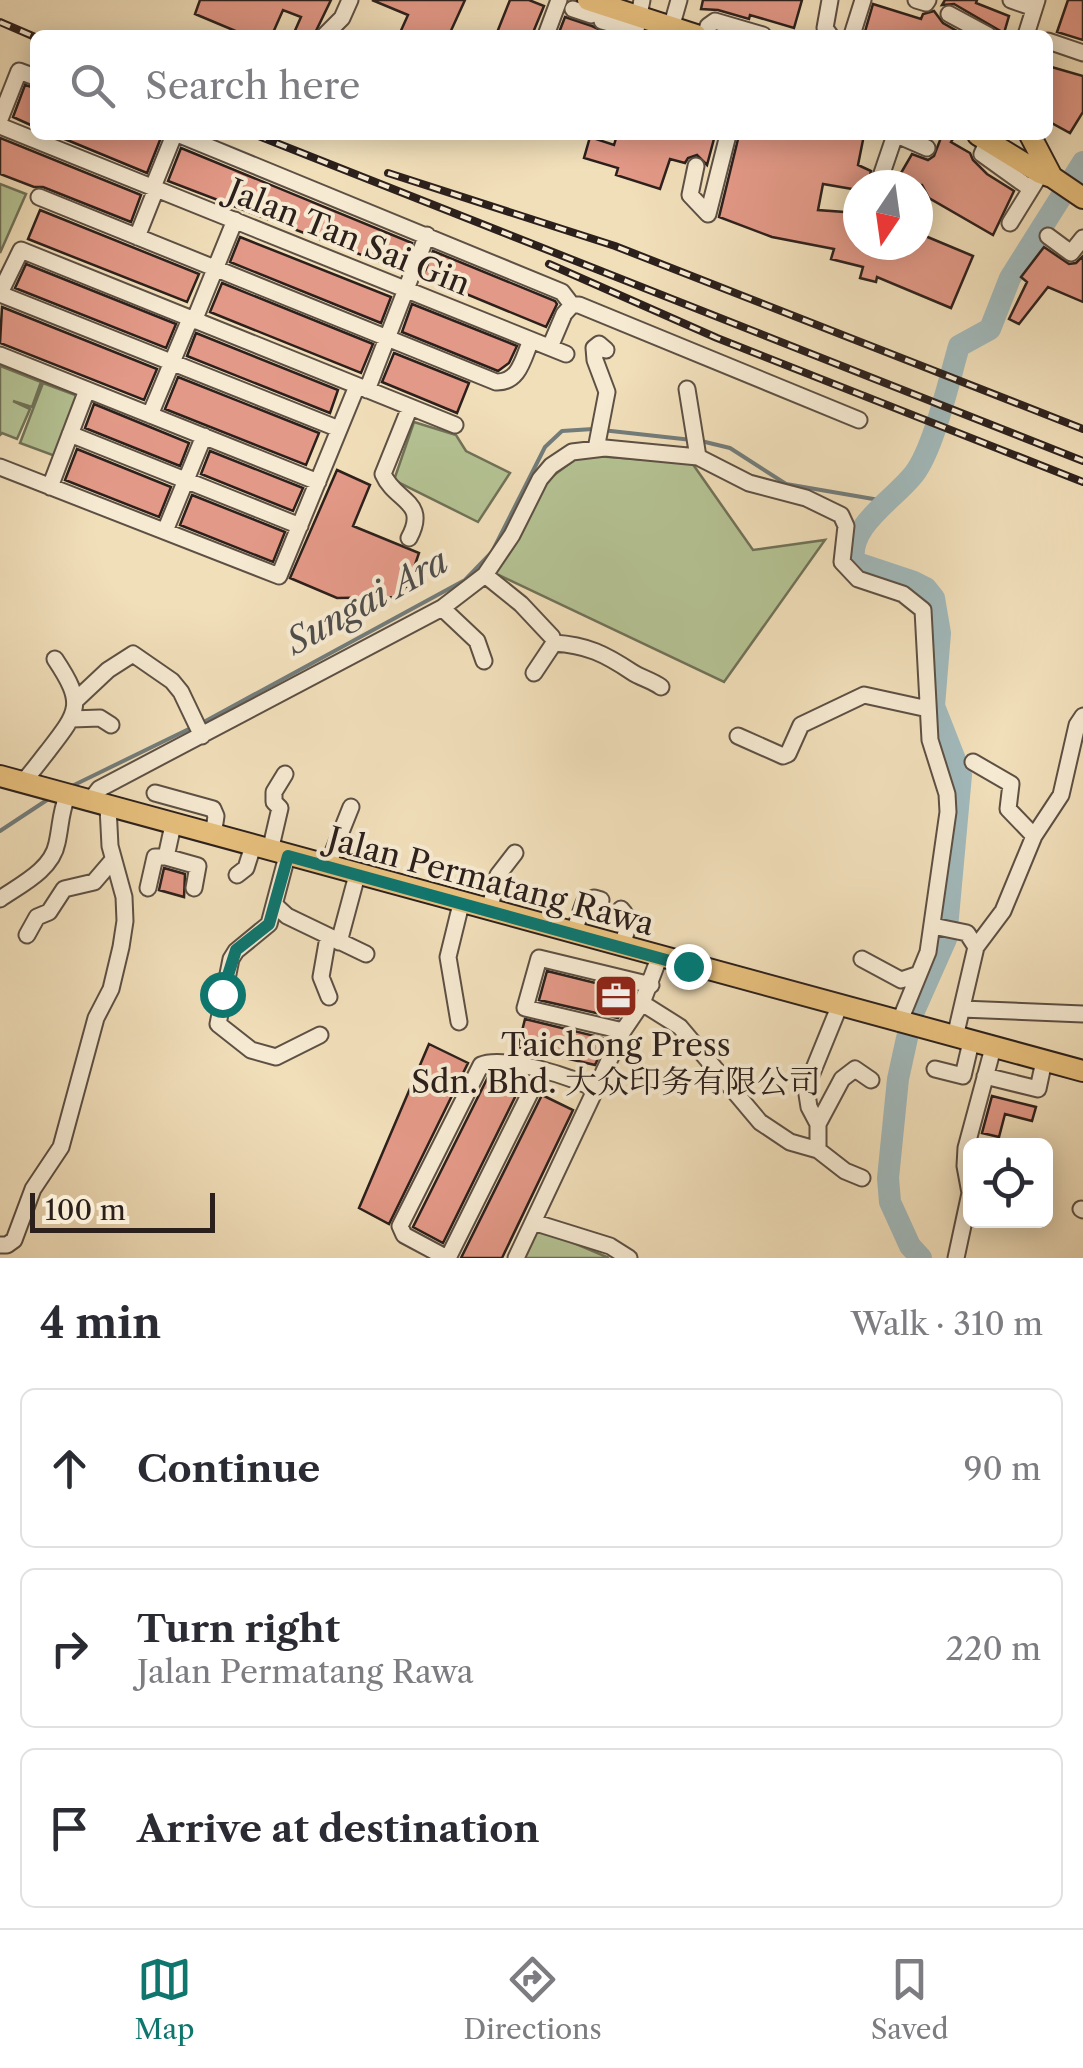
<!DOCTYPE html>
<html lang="en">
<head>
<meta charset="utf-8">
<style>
	body { margin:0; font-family:"Libre Caslon Text","Noto Serif SC",serif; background:#f7f7f7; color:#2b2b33 }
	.controls { position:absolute; right:30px; bottom:30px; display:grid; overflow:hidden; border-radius:15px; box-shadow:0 5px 25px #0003 }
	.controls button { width:90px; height:90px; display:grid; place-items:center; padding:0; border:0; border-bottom:2px solid #e1e1e2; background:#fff; color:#2b2b33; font:50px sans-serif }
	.compass { position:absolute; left:843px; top:170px; width:90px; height:90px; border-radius:50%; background:#fff; box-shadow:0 5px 25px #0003; rotate:193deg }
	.scale { position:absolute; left:30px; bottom:25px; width:185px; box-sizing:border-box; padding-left:10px; border:5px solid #2c201c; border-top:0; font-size:28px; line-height:35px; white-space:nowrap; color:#2c201c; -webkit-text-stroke:8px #f6ead2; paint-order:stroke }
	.stop { position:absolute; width:30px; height:30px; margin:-22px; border:8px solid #0f766e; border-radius:50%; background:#fff }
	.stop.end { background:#0f766e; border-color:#fff; box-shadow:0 2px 10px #0008 }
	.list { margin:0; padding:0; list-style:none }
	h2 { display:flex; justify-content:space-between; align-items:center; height:130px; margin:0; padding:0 40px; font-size:42px }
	h2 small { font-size:32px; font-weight:400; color:#7c7c81 }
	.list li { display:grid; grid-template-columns:65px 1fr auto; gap:30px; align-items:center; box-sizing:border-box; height:160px; margin:0 20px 20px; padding:0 20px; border:2px solid #e1e1e2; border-radius:15px }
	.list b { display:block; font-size:38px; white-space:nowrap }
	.list p { margin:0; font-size:32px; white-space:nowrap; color:#7c7c81 }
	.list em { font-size:32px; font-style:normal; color:#7c7c81 }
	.icon { flex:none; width:55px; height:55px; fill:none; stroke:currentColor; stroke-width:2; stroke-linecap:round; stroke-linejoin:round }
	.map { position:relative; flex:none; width:1083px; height:1258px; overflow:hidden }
	.search { position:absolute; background:#fff; box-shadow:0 5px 25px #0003; left:30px; right:30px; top:30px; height:110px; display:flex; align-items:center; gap:25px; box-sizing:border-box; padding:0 35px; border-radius:15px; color:#7c7c81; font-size:38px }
	.sheet { height:670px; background:#fff }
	nav { display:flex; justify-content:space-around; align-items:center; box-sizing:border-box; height:140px; border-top:2px solid #e1e1e2; background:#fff; font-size:28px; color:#7c7c81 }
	nav a { display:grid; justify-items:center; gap:5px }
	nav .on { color:#0f766e }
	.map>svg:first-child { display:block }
</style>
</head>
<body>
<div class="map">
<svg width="1083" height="1258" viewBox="0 0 1083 1258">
	<rect width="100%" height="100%" fill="#f1dfba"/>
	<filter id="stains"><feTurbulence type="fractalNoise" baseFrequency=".002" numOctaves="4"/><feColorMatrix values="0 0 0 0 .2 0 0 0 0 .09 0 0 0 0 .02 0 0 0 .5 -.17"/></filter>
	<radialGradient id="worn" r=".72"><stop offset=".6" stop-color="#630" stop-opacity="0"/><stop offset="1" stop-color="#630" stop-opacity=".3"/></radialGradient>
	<path fill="#b5c394" stroke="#707258" stroke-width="2.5" d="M0,184L26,194L0,253Z
		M0,366L41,382L32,407L13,401L30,409L17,439L2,433L0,435Z
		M43,383L78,396L55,456L20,443Z
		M414,422L456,435L466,451L510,473L478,522L394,480Z
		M581,455L692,463L753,550L825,540L724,682L484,568L546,481Z
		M536,1227L609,1258H523Z"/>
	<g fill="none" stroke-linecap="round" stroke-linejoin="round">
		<path stroke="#727c7b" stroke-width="4" d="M602,430L692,440
			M701,441L730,448L786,484L885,501
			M202,723L465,580L492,552L545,447L562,431L593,429
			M72,786L193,727
			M0,831L50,798"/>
		<path stroke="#a1b9bb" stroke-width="22" d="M914,1011L946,939L961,775L934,706L940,633L934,598L926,588L914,582L854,562C848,525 894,500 914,474C934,448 949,380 959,346L990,329L1010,278L1083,162
			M907,1038L898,1079L888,1178L890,1202L910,1246L921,1258"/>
	</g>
	<path fill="#e39987" stroke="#2c201c" stroke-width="2.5" d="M200,0H331L314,35H293L301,17L283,10L272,35H245L195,14Z
		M372,0H465L449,35H399L408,15Z
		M510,0H529L544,6L532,35H496Z
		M703,0H802L794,28L750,15L749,19L718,10L701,9Z
		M945,0H977L976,3L1009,16L1004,33L954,4L942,5Z
		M1068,0H1083V40L1057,32Z
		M873,4L921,19L923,14L934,11L943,23L964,35H864Z
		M565,17L592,26L611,35H558Z
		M1048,66L1083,76V112L1070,133L1048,121Z
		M25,85L35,88V127L13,117Z
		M55,135H162L147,173Z
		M617,135H715L707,165L697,155L688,158L685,163L670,159L660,189L616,175L618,168L584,158L590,137L614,145Z
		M739,135H864L858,165L871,171L867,185H858V190L823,184L818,210L858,213V245H918V233L973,256L951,308L877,277L876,282L860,278L863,267L831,259L834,249L772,237L719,217Z
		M942,135L953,139L951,142L970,153L973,160L987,174L1014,191L993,235L929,198L922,185H894L912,154L928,160L934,156Z
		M0,138L141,195L131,222L43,187H34L0,174Z
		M181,148L412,243L401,270L168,181Z
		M40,210L199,274L187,302L28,239Z
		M240,237L391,297L381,323L230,262Z
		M1044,247L1069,264L1076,263L1083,256V302L1048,287L1019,324L1009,319L1027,282L1021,277Z
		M433,251L555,301L557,304L546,327L423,276Z
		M26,264L176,324L166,348L15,288Z
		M222,283L373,344L361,373L210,312Z
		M412,304L517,346L509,363L498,371L402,332Z
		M2,307L157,369L144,400L0,343Z
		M196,333L338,390L330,413L187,356Z
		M394,353L469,383L457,413L382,382Z
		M178,377L319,433L306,465L165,409Z
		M94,404L189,443L180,466L85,428Z
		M77,449L171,487L159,517L65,480Z
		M210,451L303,488L293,511L201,474Z
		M337,470L370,485L353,526L419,553L404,597L337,598L290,578Z
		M192,495L285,532L273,562L180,525Z
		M164,868L185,874L184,897L159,890Z
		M547,971L628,991L631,997L618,1018L539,1000Z
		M525,1019L607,1039L595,1065L518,1047Z
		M429,1044L468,1063L389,1224L359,1208Z
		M504,1074L525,1077L443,1243L413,1227L489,1075Z
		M542,1095L573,1110L502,1258H461Z
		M992,1096L1036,1107L1032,1121L1005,1114L999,1137L982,1133Z"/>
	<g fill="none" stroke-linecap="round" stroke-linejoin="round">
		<defs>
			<path id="minor" d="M830,0L825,28L830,35
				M916,0L926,3L928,0
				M1011,0L1034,8
				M573,9L591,15L596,3
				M949,14L988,35
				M602,21L635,30
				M671,28L679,0
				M325,35L342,18L350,0
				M546,35L559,0
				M635,35L642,0
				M706,35L708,26L715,21L763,35
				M852,35L863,0
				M1026,35L1037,0
				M1048,41L1083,53
				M0,119L19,71L35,77
				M0,126L566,354
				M180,135L562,292L572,305
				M897,135L927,148
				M988,140L982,154L1031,189
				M696,166L690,195L708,214
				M878,185L895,135
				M153,187L174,135
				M39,197L496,382C519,383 523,359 531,340
				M708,214L728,135
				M1010,223L1036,181
				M1048,236L1071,253L1083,238
				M137,237L156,189
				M0,293L21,250L455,425
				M0,294L339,429
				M194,321L235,220
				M550,347L564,314L572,305H579L859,420
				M0,355L318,482
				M687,389L698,457
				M367,390L427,235
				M150,415L190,319
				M70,434L300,526
				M596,449L607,392L595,360L594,348L599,344L606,350
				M0,467L279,576L357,386
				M50,487L87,390
				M165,531L204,436
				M409,538C429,501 395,502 383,474L410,407
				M485,575L521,604L552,637L554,643L534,673
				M442,608L477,641L484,661
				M554,643C587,645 605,654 632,672C641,678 651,680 661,687
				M75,701L108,670L133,654L172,681L181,692L202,736
				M72,719L100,718L111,725
				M738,736L783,756L788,754L801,725L864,695L928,709
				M973,762L1011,784L1008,809L1034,836
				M23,782C32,772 40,761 48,751C79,711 85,704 55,659
				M155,793L213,809L216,816L213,836
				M89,802L99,789L442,608L485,575L512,535L540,479L551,466L572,452L605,448L698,457L749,483L806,498L841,515L846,526L842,562L858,579L903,594L923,610L930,740L947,794L948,812L928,952L899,1023
				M270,851L280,808L274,802V792L285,774
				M287,856L269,924L236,951L231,959L218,1024L251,1050L276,1057L320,1035
				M166,857L198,866L194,888
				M327,867L351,807
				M237,875L246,868L253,846
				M148,888L155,857H166L173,825
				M0,899C20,885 52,870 57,843C61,825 60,815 67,796
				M275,905L287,916L366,954
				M621,909C633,921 626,933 621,947
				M489,911L498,875L515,853
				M933,926L967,933L976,947L955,1037
				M573,934L584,903L594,898L601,900
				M27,935L37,917L49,912L64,889L94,882L112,861
				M328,937L321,977L329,997
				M339,942L357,875
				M976,947L1003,911L1034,836L1061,795L1077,725L1083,716
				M862,959L901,980L916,975
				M642,1003L680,1027L760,1122L790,1142L818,1150L845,1171L862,1178
				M962,1009L1083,1014
				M459,1022L448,957L461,904
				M623,1031L525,1008L539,958L651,985
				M935,1069L963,1076L971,1042
				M985,1076L1038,1089L1044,1061
				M818,1124L842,1079L855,1069L871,1080
				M818,1150V1124L809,1107L806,1088L839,1007
				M1081,1209L1083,1210
				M533,1222L610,1246L629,1258
				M0,1245H7L14,1240L33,1189L61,1147L96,1018L111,989L121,947L125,921L124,897L110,846L108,807
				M447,1258L404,1235L400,1226L481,1065C503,1055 575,1077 596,1090
				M448,1258L541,1071
				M516,1258L623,1031L642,1003L659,958
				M956,1258L970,1193L965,1166L966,1148L993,1048"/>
			<path id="major" d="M588,0L696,35
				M978,135L1040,173L1052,177
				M1030,135L1052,177L1083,198
				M0,776L1083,1071"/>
		</defs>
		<use href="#minor" stroke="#5d5044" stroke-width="19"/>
		<use href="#major" stroke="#2c201c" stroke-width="24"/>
		<use href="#minor" stroke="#f6ead2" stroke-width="15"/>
		<use href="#major" stroke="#e8c07d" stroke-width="20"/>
		<defs>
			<path id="rail" d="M0,22L35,37
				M256,135L1083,461
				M388,173L615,246L1083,429
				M549,264L717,338L1083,482"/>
		</defs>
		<use href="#rail" stroke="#2c201c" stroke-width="8"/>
		<use href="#rail" stroke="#f6ead2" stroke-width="4" stroke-dasharray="11" stroke-linecap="butt"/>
	</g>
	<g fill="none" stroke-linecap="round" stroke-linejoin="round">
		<path stroke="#0f766e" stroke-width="12" d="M222,994L236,950L269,924L288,856L688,966"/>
	</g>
	<defs>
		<symbol id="office-square" viewBox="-11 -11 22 22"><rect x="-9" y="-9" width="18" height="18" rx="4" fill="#8f2418" stroke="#f6ead2"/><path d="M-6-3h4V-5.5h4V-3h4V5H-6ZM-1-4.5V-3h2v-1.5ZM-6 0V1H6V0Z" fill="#fff"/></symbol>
	</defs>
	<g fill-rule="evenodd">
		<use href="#office-square" x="591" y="971" width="50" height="50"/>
	</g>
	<g text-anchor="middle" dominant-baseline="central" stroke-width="8" stroke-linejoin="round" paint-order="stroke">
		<g font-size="32" fill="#2c201c" stroke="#f6ead2">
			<text transform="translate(349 237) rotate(22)">Jalan Tan Sai Gin</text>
			<text transform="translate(491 881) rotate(15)">Jalan Permatang Rawa</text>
		</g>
		<g font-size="32" fill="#2c201c" stroke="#f6ead2">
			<text x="616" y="1044">Taichong Press<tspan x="616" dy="37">Sdn. Bhd. 大众印务有限公司</tspan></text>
		</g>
		<g font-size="35" font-style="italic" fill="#4f4e4c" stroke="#f6ead2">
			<text transform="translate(367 601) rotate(-29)">Sungai Ara</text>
		</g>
	</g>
	<rect width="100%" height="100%" filter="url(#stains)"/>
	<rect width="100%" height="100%" fill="url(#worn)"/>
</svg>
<div class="controls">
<button><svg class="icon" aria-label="locate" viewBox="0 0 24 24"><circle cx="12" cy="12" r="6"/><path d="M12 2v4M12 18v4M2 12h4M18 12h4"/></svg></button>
</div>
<svg class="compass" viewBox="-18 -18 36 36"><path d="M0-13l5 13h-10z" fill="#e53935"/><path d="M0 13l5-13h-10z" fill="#7c7c81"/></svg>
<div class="scale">100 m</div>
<div class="stop" style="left:222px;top:994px"></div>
<div class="stop end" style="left:688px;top:966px"></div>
<div class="search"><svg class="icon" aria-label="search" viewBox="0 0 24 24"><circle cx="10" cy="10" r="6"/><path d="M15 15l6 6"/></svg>Search here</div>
</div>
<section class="sheet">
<h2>4 min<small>Walk · 310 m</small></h2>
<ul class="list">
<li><svg class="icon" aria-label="ahead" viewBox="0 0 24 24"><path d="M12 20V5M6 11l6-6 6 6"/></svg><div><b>Continue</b></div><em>90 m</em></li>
<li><svg class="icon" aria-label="right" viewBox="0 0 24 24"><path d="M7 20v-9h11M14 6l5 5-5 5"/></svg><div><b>Turn right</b><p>Jalan Permatang Rawa</p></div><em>220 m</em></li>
<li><svg class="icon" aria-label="arrive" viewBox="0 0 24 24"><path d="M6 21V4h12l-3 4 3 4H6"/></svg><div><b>Arrive at destination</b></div></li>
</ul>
</section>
<nav>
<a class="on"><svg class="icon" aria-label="map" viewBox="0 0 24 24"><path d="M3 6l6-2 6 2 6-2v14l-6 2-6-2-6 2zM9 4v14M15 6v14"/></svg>Map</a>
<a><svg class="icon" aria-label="directions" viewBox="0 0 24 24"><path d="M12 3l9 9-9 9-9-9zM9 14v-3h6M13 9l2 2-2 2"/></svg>Directions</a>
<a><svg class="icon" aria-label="saved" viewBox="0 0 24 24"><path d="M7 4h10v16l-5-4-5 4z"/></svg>Saved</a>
</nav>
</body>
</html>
